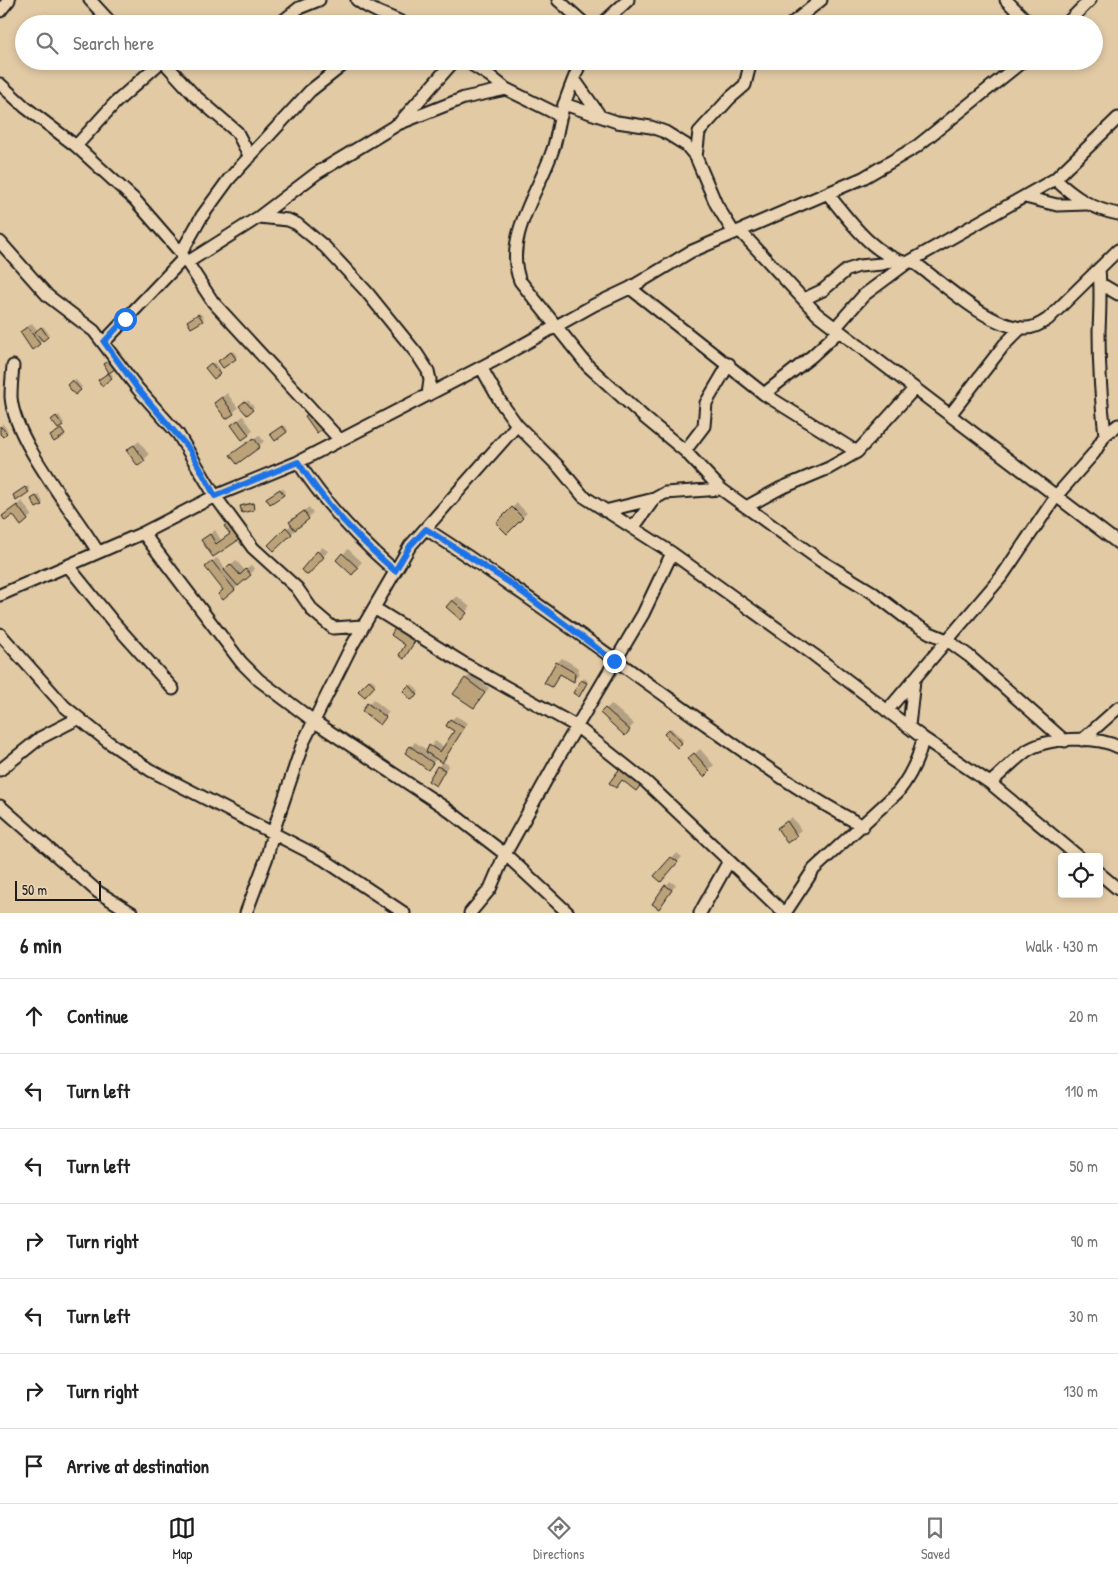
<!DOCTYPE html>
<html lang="en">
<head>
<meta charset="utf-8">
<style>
	body { margin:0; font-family:"Patrick Hand",sans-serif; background:#f2f2f2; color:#222 }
	.controls { position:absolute; right:15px; bottom:15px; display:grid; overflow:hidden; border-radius:5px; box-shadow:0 2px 8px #0003 }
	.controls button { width:45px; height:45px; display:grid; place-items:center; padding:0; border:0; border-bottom:1px solid #e0e0e0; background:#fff; color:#222; font:25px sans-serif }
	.scale { position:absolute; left:15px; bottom:12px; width:86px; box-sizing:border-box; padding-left:5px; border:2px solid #1c1c1c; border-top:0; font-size:14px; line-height:18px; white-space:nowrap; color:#1c1c1c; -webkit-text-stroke:4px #ead4b3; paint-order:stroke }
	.stop { position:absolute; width:15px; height:15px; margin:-11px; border:4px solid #1a73e8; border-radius:50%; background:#fff }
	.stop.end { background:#1a73e8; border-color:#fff; box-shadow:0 1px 5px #0008 }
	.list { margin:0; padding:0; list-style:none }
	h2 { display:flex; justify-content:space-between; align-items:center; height:65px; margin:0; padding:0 20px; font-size:21px }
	h2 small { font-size:16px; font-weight:400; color:#767676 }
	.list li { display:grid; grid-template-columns:32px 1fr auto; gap:15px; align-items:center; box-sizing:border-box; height:75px; padding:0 20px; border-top:1px solid #e0e0e0 }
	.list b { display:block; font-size:19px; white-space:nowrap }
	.list em { font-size:16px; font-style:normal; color:#767676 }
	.icon { flex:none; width:28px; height:28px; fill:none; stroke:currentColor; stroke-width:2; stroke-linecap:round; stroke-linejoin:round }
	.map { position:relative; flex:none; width:1118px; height:913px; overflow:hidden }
	.search { position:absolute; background:#fff; box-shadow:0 2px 8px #0003; left:15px; right:15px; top:15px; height:55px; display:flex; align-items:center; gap:12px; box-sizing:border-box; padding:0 18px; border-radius:28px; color:#767676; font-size:19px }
	.sheet { height:590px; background:#fff }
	nav { display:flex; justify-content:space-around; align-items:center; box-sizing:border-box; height:70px; border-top:1px solid #e0e0e0; background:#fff; font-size:14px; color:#767676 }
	nav a { display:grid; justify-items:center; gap:2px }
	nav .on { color:#1c1c1c }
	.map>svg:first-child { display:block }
</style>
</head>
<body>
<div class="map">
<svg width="1118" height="913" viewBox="0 0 1118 913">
	<rect width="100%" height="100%" fill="#e2caa5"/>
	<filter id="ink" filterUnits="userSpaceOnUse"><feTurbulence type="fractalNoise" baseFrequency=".02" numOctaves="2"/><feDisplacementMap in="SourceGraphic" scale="10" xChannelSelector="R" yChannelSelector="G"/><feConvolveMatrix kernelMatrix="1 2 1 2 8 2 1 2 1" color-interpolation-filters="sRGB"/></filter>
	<g filter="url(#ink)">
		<path fill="#0003" d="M200,313L204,318L202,320L190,319Z
			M32,323L38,331L43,326L49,334L39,343L21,332Z
			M233,351L237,356L235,358L221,359Z
			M107,362L116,366L110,371L113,376L101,378L110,372Z
			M214,362L221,371L214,377L207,368Z
			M75,379L82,387L75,393L68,385Z
			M227,393L238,408L233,413L216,403Z
			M248,400L254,407L247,413L241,406Z
			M59,415L64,423L62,425L55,418Z
			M243,416L253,430L248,434L233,425Z
			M2,423L8,431L3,435L0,432Z
			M285,425L288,430L287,432L274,433Z
			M259,435L264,441L259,446L237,451Z
			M139,441L149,455L138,465L128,450Z
			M28,486L30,490L28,491L16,493Z
			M283,488L285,492L271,502L270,496Z
			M39,495L43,502L41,504L35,497Z
			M22,501L32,515L21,524L14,513L8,512Z
			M254,502V509L242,506L244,504Z
			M517,503L527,513L507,532L497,523Z
			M309,507L313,513L274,550L269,545L292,524L290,522L295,517Z
			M215,530L221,540L231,533L246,532L214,556L203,540Z
			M322,547L328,551L313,569H303Z
			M348,549L362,562L352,573L338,560Z
			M217,558L226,569L236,560L245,571L251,565L255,569L234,590H224L211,562Z
			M457,596L470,607L460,618L447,607Z
			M401,624L419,636L404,657L407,644L396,629Z
			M562,658L579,668L578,676L573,680L561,673L551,686L557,663Z
			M470,674L489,688L478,702L466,679Z
			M584,678L588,681L581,693H575Z
			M371,679L376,683L365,695L360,691Z
			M412,684L419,692L412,699L405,691Z
			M373,699L389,712L384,718L363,711Z
			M611,704L634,724L625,734L602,713Z
			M456,716L468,723L442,761L437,758L432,764L411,747L415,742L428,751L435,741L444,747L455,730L451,720Z
			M671,728L683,740L677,746L665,734Z
			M700,749L714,765L704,775L689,759Z
			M442,761L449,765L435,784L430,781Z
			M792,817L801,830L787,841L778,828Z
			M677,853L682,857L666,875L656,876Z
			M670,881L676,885L659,907L653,903Z"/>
		<path fill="#bca279" stroke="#1c1c1c" d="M198,314L203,321L191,328L187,321Z
			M27,327L40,344L32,350L20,332Z
			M41,327L48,337L43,341L35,332Z
			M231,352L236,359L223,368L218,361Z
			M110,360L115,369L109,373L104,364Z
			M211,363L220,374L214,379L205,368Z
			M108,373L112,378L102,386L98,380Z
			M72,380L81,390L75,395L67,385Z
			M222,397L234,414L226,419L214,403Z
			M245,401L253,410L247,415L239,406Z
			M311,411L323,428L317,433L305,416Z
			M56,416L63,426L58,429L51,420Z
			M238,420L249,435L242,440L231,425Z
			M0,426L7,433L3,437L0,434Z
			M282,426L287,432L275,441L270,434Z
			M61,429L65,435L54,442L50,436Z
			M254,438L260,447L237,464L230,455Z
			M134,445L145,461L138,466L126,450Z
			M25,487L29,492L16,501L13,495Z
			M280,489L284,495L270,504L266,498Z
			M36,496L42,505L36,508L31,499Z
			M253,503L254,510L242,513L240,506Z
			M17,505L28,520L21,526L13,515L5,521L2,516Z
			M512,507L523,518L507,534L496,523Z
			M304,511L309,519L295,530L289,522Z
			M231,521L243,537L213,557L201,540L210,534L216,544L230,534L224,526Z
			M286,527L292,534L274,551L268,545Z
			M317,551L324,557L308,575L301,570Z
			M342,553L358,568L352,575L336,560Z
			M212,561L235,590L223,600L218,594L223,590L205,567Z
			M230,564L240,575L246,569L251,575L238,586L224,570Z
			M452,600L467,613L461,620L446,607Z
			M395,628L415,641L404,659L399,655L405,645L391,635Z
			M556,662L575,673L574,682L560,674L552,687L544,683Z
			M465,678L485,693L474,708L453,694Z
			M369,680L375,686L365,697L358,691Z
			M581,680L587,683L579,697L573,693Z
			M409,685L418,695L411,700L403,691Z
			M367,703L386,717L380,725L362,711Z
			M605,708L630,730L625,736L600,713Z
			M450,719L464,728L442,763L426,752L429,745L440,752L454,731L446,726Z
			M669,729L682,743L677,748L664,734Z
			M410,746L433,763L428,770L405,753Z
			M694,753L710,771L704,777L687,759Z
			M437,766L445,770L436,786L428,781Z
			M621,767L642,783L636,791L622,780L616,788L609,783Z
			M787,821L797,836L787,843L777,828Z
			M671,857L678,862L661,882L654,876Z
			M665,885L672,890L659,909L652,904Z"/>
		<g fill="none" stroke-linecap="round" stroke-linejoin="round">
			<defs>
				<path id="minor" d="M90,0L112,24
					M357,0C372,12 388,15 405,24
					M558,0L585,24
					M1006,0L1030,24
					M0,11L9,0
					M279,24L299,8L319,0
					M602,24L628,0
					M791,24L821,0
					M1066,24L1090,0
					M163,61L194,95L237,132L250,157
					M466,61L490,76L506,89L561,116
					M581,61C575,76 569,90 564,105C559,118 558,132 554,146C542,187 502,237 520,281L588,366L645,418L685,451L721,489L821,561L872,592L911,622L930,633L947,640L969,656L1065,741
					M574,79L598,113
					M0,84L25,107L76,146L135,200L181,253L213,302L340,440
					M564,104L617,122L651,127L665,132L686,145L696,157L716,204L734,233
					M401,121L454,61
					M76,146L115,103L162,61
					M696,157L699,132L730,98L745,85L751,61
					M1055,179C1074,197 1092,209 1118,214
					M828,194C849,220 873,255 907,263
					M1025,197L1057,205L1086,204
					M259,217L288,220L297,224L325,247L366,291L417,354L428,371L430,380L428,395
					M740,231L817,314L1118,543
					M0,242L48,296L94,331L138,389L178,434L215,496L253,548L297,588L313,611L333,628L363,626
					M181,253L202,216L229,179L310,91L348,61
					M912,261C941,281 986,326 1023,328C1033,329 1040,324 1048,319L1118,250
					M188,262L259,217L317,173L398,124L464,98L506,89
					M1099,269C1101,290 1100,309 1099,331C1099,365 1101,401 1105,435
					M1101,284L1118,294
					M630,288L764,394L857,452
					M804,299L823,290L847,270L859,266L882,264L895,260
					M835,328L864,295L907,263L1055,179L1118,118
					M104,342L184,258
					M13,366C12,376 11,387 11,397C14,441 74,512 98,552
					M481,367L500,401L517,425L559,467L583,496L672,553L814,655L923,738L990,783L1079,857
					M764,394L812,356L839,331
					M950,415L1004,345L1021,328
					M685,451L704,426L706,403L729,364
					M298,462C325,504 357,538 395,571
					M746,507L779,489L829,468L857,452L914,389
					M605,511L654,499
					M633,528L654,499L665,493L721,489
					M426,529C523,591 614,660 708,726C758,762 808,797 863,826
					M143,533L241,662L259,680L315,722L444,807L505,854L568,913
					M68,566L114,623L173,689
					M0,595L143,533L215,496L298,462L501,357L594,305L630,288L690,252L863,178L916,147L1023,61
					M374,608L463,663L576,726L646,782L784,913
					M0,634L64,706L107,741L150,770L323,859L404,913
					M887,711L1002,576L1057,495L1094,453L1105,435L1118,425
					M909,726L914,680
					M1082,740L1118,708
					M0,770L40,738L77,719
					M990,783C1002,773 1013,761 1025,752C1046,737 1096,735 1118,747
					M0,806L98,892L132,913
					M1099,873L1118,889
					M246,913L267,857L273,832L303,743L350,649L410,546L517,425
					M470,913L490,889L505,854L561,753L643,614L672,553
					M700,913L729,861
					M785,913L814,869L898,792C911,775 919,759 923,738"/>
			</defs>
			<use href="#minor" stroke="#1c1c1c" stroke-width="15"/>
			<use href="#minor" stroke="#ead4b3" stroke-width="11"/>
		</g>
	</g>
	<g fill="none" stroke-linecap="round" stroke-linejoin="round" filter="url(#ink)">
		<path stroke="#1a73e8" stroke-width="6" d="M125,319L104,342L138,389L190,450L215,496L298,462C325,504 357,538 395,571L410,546L426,529L510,583L614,661"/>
	</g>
</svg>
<div class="controls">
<button><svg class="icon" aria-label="locate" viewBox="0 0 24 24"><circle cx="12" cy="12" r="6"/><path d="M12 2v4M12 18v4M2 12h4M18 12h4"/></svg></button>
</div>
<div class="scale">50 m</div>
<div class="stop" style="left:125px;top:319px"></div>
<div class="stop end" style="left:614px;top:661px"></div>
<div class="search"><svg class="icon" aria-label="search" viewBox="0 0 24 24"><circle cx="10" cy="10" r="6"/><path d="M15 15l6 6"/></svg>Search here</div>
</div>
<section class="sheet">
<h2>6 min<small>Walk · 430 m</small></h2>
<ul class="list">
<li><svg class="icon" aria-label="ahead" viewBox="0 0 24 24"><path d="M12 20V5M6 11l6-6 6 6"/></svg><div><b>Continue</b></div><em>20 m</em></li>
<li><svg class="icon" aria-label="left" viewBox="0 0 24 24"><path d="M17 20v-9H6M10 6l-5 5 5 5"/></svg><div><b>Turn left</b></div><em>110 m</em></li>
<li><svg class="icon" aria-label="left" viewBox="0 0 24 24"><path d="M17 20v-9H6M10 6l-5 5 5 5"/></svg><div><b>Turn left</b></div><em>50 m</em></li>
<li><svg class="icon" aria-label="right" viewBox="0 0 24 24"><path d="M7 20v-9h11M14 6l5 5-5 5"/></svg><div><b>Turn right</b></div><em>90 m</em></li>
<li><svg class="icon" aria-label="left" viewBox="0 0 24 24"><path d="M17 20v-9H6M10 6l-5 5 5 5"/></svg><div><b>Turn left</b></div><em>30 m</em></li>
<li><svg class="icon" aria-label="right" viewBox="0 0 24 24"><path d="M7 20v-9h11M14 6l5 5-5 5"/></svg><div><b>Turn right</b></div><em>130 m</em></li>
<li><svg class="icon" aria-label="arrive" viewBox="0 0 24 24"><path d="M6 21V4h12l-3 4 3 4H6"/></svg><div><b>Arrive at destination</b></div></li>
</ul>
</section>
<nav>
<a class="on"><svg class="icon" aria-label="map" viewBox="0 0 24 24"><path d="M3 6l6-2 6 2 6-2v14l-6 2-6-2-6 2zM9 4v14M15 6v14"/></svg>Map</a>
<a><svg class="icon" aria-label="directions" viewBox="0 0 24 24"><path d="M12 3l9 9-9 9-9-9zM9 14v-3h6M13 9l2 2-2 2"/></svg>Directions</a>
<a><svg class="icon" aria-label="saved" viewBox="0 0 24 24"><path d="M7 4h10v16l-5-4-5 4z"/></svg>Saved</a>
</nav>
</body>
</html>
